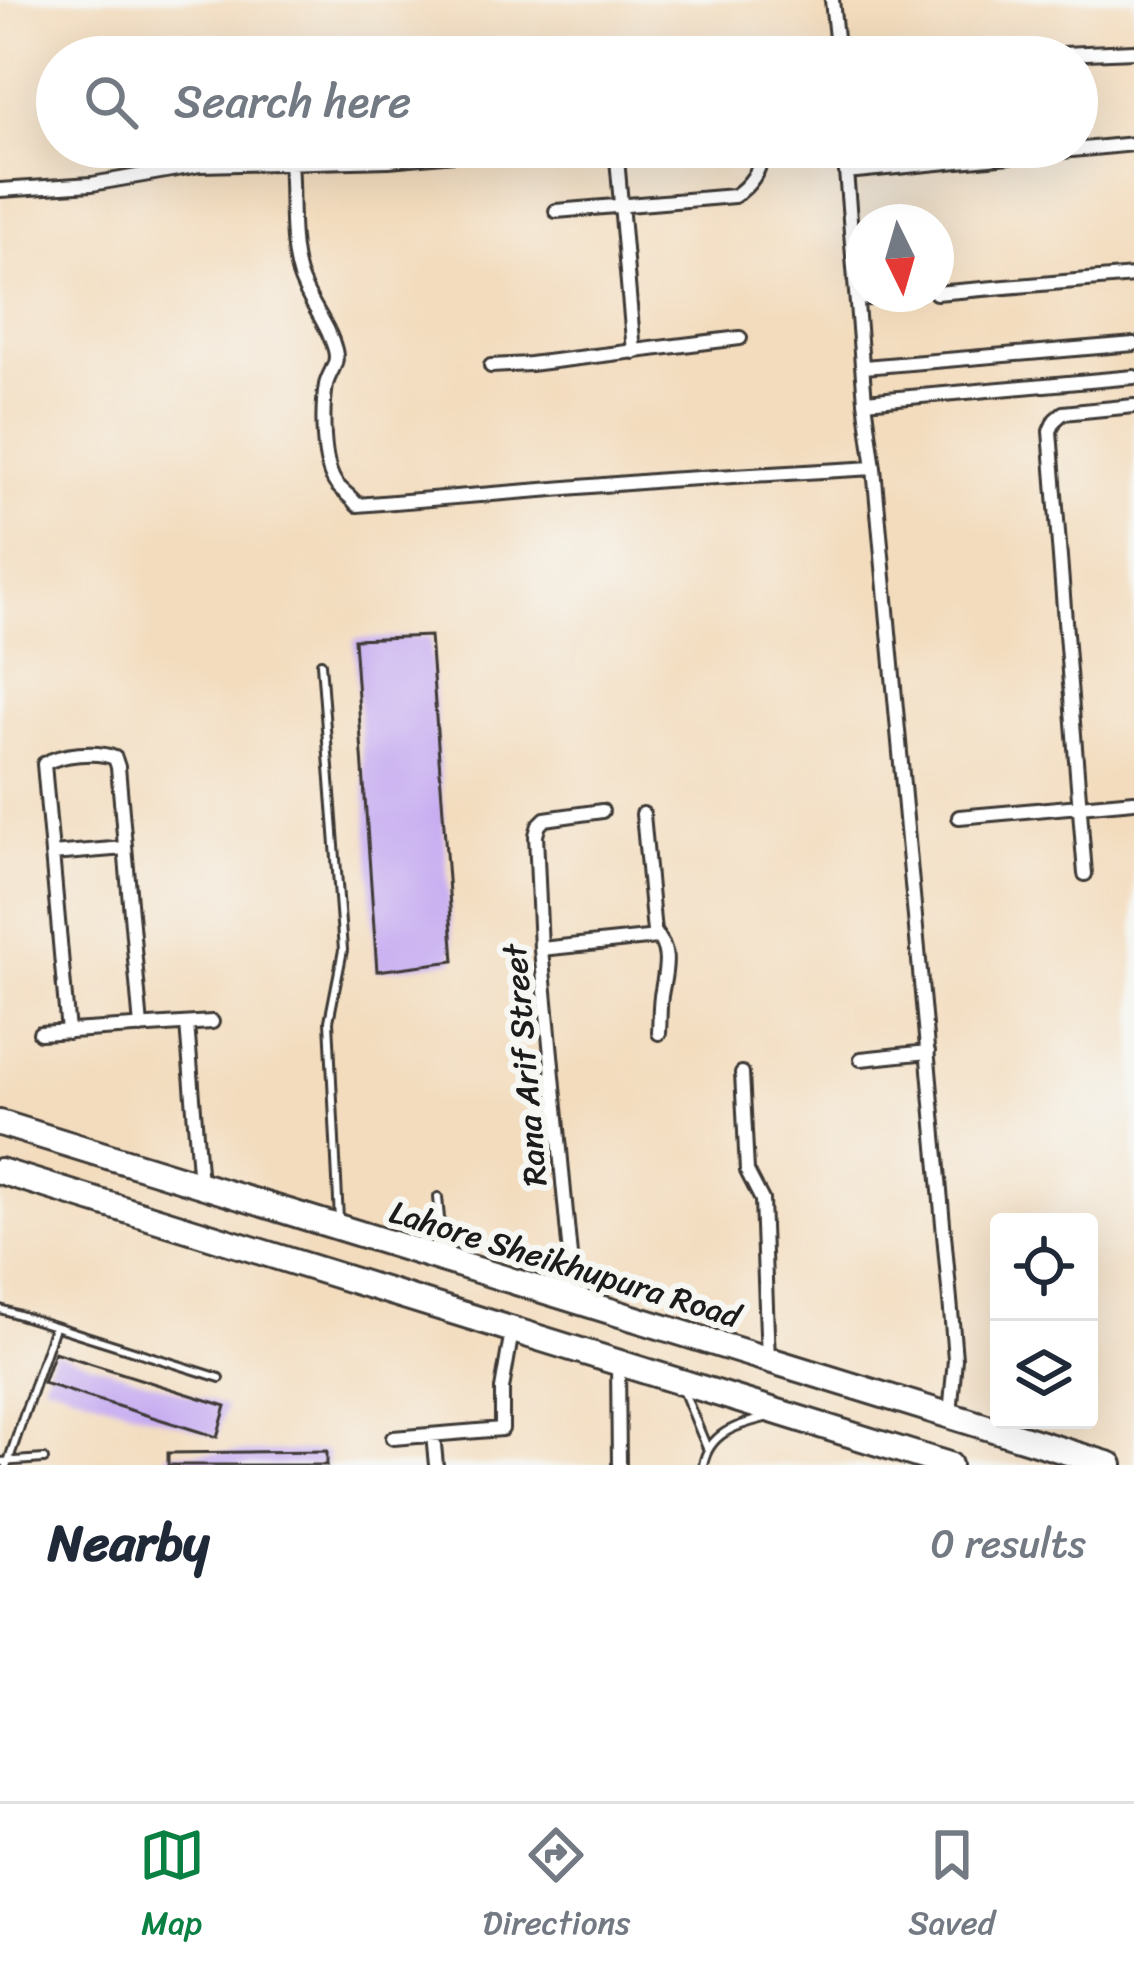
<!DOCTYPE html>
<html lang="en">
<head>
<meta charset="utf-8">
<style>
	body { margin:0; font-family:Sriracha,sans-serif; background:#f6f6f7; color:#1f2937 }
	.controls { position:absolute; right:36px; bottom:36px; display:grid; overflow:hidden; border-radius:12px; box-shadow:0 12px 48px #0002 }
	.controls button { width:108px; height:108px; display:grid; place-items:center; padding:0; border:0; border-bottom:3px solid #e0e1e3; background:#fff; color:#1f2937; font:60px sans-serif }
	.compass { position:absolute; left:846px; top:204px; width:108px; height:108px; border-radius:50%; background:#fff; box-shadow:0 12px 48px #0002; rotate:175deg }
	.list { margin:0; padding:0; list-style:none }
	h2 { display:flex; justify-content:space-between; align-items:center; height:156px; margin:0; padding:0 48px; font-size:51px }
	h2 small { font-size:39px; font-weight:400; color:#747a83 }
	.icon { flex:none; width:66px; height:66px; fill:none; stroke:currentColor; stroke-width:2; stroke-linecap:round; stroke-linejoin:round }
	.map { position:relative; flex:none; width:1134px; height:1465px; overflow:hidden }
	.search { position:absolute; background:#fff; box-shadow:0 12px 48px #0002; left:36px; right:36px; top:36px; height:132px; display:flex; align-items:center; gap:30px; box-sizing:border-box; padding:0 42px; border-radius:66px; color:#747a83; font-size:45px }
	.sheet { height:336px; background:#fff }
	nav { display:flex; justify-content:space-around; align-items:center; box-sizing:border-box; height:168px; border-top:3px solid #e0e1e3; background:#fff; font-size:33px; color:#747a83 }
	nav a { display:grid; justify-items:center; gap:6px }
	nav .on { color:#0b8043 }
	.map>svg:first-child { display:block }
</style>
</head>
<body>
<div class="map">
<svg width="1134" height="1465" viewBox="0 0 1134 1465">
	<rect width="100%" height="100%" fill="#f6f6f2"/>
	<filter id="ink" filterUnits="userSpaceOnUse"><feTurbulence type="fractalNoise" baseFrequency=".00833" numOctaves="2"/><feDisplacementMap in="SourceGraphic" scale="24" xChannelSelector="R" yChannelSelector="G"/><feConvolveMatrix kernelMatrix="1 2 1 2 8 2 1 2 1" color-interpolation-filters="sRGB"/></filter>
	<filter id="wash" filterUnits="userSpaceOnUse"><feTurbulence type="fractalNoise" baseFrequency=".004" numOctaves="4" result="noise"/><feDisplacementMap in="SourceGraphic" scale="48" xChannelSelector="R" yChannelSelector="G"/><feGaussianBlur stdDeviation="2.7" result="paint"/><feColorMatrix in="noise" values="0 0 0 0 0 0 0 0 0 0 0 0 0 0 0 0 0 1.4 0 .05"/><feComposite in="paint" operator="in"/></filter>
	<g filter="url(#wash)">
		<rect width="100%" height="100%" fill="#f3dcbd"/>
		<g id="blocks">
			<path fill="#c4a8f1" d="M430,636L454,961L377,971L354,639Z
				M54,1352L226,1406L217,1437L43,1383Z
				M327,1451V1465H168V1453Z"/>
		</g>
	</g>
	<g filter="url(#ink)">
		<use href="#blocks" fill-opacity="0" stroke="#3c3934" stroke-width="3"/>
		<g fill="none" stroke-linecap="round" stroke-linejoin="round">
			<defs>
				<path id="lane" d="M321,663L343,950L329,1021L339,1220
					M438,1197L443,1251
					M0,1309L220,1378
					M683,1390L707,1448
					M0,1462L44,1459
					M7,1465L54,1327
					M703,1465C709,1433 736,1425 765,1418"/>
				<path id="street" d="M832,0L838,57
					M991,57L1134,51
					M616,147L634,352
					M844,147L865,401L874,468L952,1322L955,1359L950,1415
					M290,162C293,198 289,240 299,274C307,301 328,322 335,350C339,365 329,371 326,385C322,409 321,465 337,485C344,493 351,496 357,505L665,480L874,468
					M846,172L1134,144
					M0,190L92,184L200,165L389,160L530,147
					M556,211L734,196C749,187 761,170 762,153
					M936,293L1134,276
					M857,299L918,294
					M491,366L530,364L740,338
					M864,367L1134,344
					M865,401L1134,377
					M643,814L654,932C671,949 666,968 662,990C659,1003 660,1019 659,1033
					M959,817L1134,801
					M52,854L125,848
					M1085,874L1050,431L1055,420L1063,413L1134,406
					M541,949L657,937
					M187,1024L200,1184
					M68,1032L44,764C60,754 97,750 115,758L118,767L141,1027
					M40,1033L212,1022
					M861,1059L928,1052
					M742,1073L747,1171L762,1200L768,1360
					M574,1298L541,949L536,835L539,825L545,819L602,811
					M618,1364L619,1465
					M433,1435L436,1465
					M393,1438L502,1429V1389L512,1331"/>
				<path id="highway" d="M0,1123L1110,1465
					M0,1171L949,1465"/>
			</defs>
			<use href="#lane" stroke="#3c3934" stroke-width="12"/>
			<use href="#street" stroke="#3c3934" stroke-width="18"/>
			<use href="#highway" stroke="#3c3934" stroke-width="30"/>
			<use href="#lane" stroke="#fff" stroke-width="6"/>
			<use href="#street" stroke="#fff" stroke-width="12"/>
			<use href="#highway" stroke="#fff" stroke-width="24"/>
		</g>
	</g>
	<g text-anchor="middle" dominant-baseline="central" stroke-width="12" stroke-linejoin="round" paint-order="stroke">
		<g font-size="33" fill="#1c1c1c" stroke="#f6f6f2">
			<text transform="translate(525 1065) rotate(-95)">Rana Arif Street</text>
			<text transform="translate(565 1264) rotate(17)">Lahore Sheikhupura Road</text>
		</g>
	</g>
</svg>
<div class="controls">
<button><svg class="icon" aria-label="locate" viewBox="0 0 24 24"><circle cx="12" cy="12" r="6"/><path d="M12 2v4M12 18v4M2 12h4M18 12h4"/></svg></button>
<button><svg class="icon" aria-label="layers" viewBox="0 0 24 24"><path d="M12 4l9 5-9 5-9-5zM3 14l9 5 9-5"/></svg></button>
</div>
<svg class="compass" viewBox="-18 -18 36 36"><path d="M0-13l5 13h-10z" fill="#e53935"/><path d="M0 13l5-13h-10z" fill="#747a83"/></svg>
<div class="search"><svg class="icon" aria-label="search" viewBox="0 0 24 24"><circle cx="10" cy="10" r="6"/><path d="M15 15l6 6"/></svg>Search here</div>
</div>
<section class="sheet">
<h2>Nearby<small>0 results</small></h2>
<ul class="list">
</ul>
</section>
<nav>
<a class="on"><svg class="icon" aria-label="map" viewBox="0 0 24 24"><path d="M3 6l6-2 6 2 6-2v14l-6 2-6-2-6 2zM9 4v14M15 6v14"/></svg>Map</a>
<a><svg class="icon" aria-label="directions" viewBox="0 0 24 24"><path d="M12 3l9 9-9 9-9-9zM9 14v-3h6M13 9l2 2-2 2"/></svg>Directions</a>
<a><svg class="icon" aria-label="saved" viewBox="0 0 24 24"><path d="M7 4h10v16l-5-4-5 4z"/></svg>Saved</a>
</nav>
</body>
</html>
